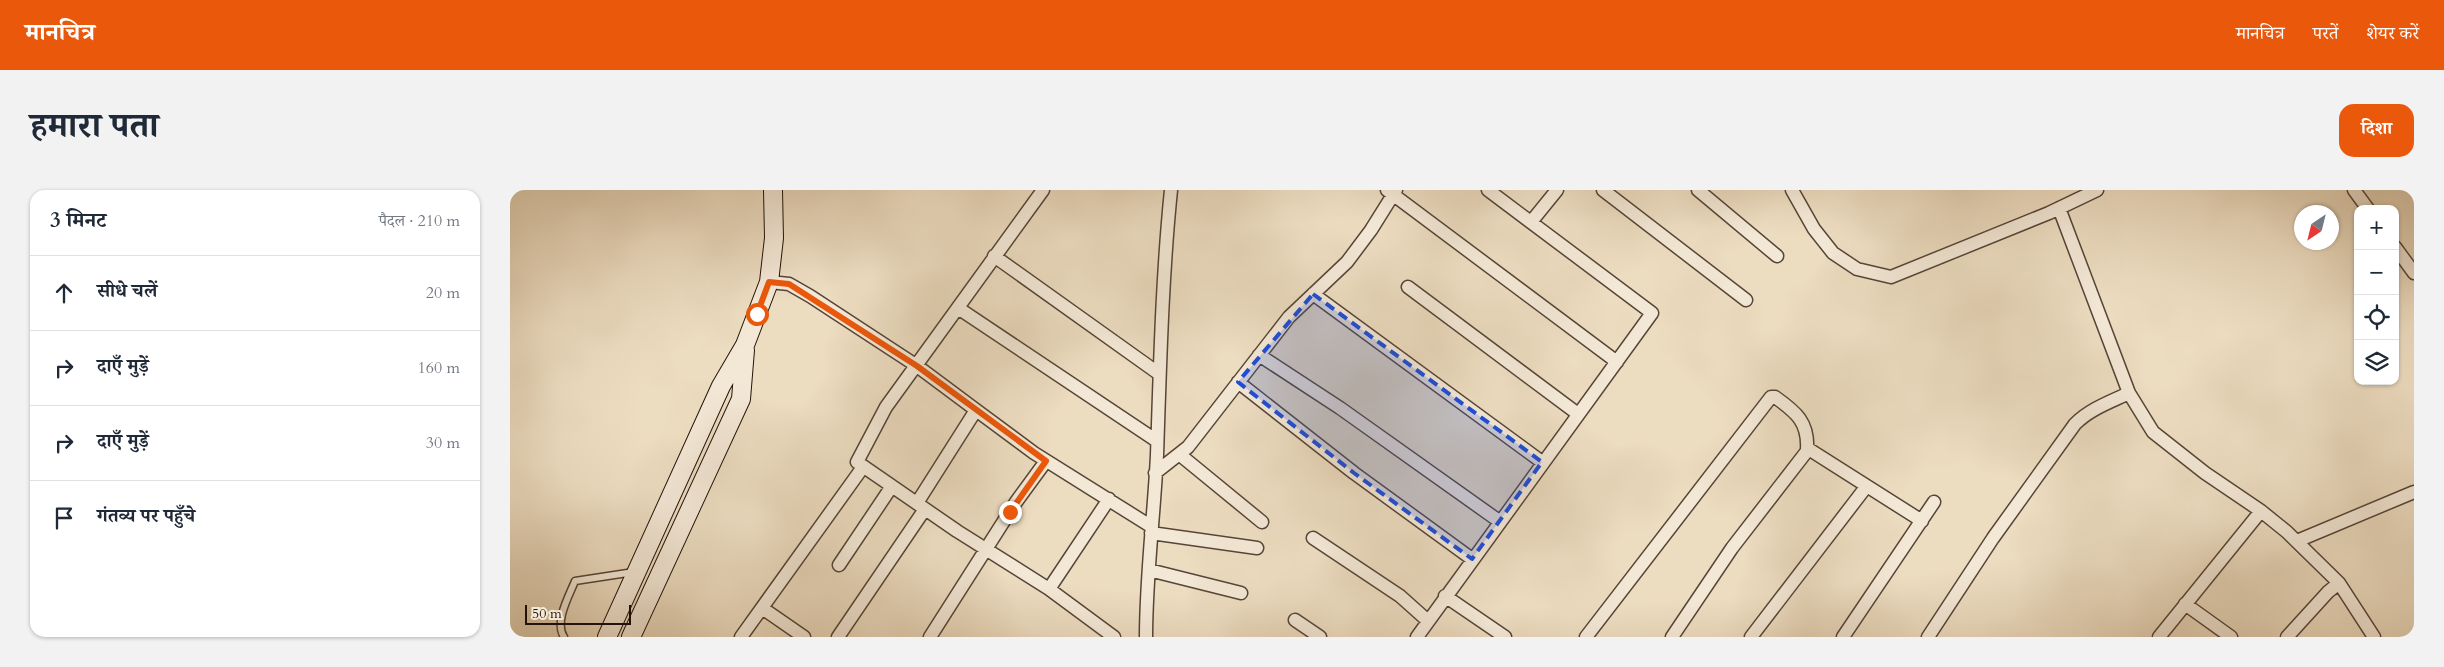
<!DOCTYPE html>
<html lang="hi">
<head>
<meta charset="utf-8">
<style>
	body { margin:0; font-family:Cardo,"Noto Serif Devanagari",serif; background:#f2f2f3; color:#1f2937 }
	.controls { position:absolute; right:15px; top:15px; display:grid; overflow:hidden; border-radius:10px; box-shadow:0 1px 4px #0004 }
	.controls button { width:45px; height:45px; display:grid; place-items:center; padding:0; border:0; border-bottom:1px solid #e0e1e3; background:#fff; color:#1f2937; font:25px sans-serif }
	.compass { position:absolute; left:1784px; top:15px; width:45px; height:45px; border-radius:50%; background:#fff; box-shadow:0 1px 4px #0004; rotate:215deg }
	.scale { position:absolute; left:15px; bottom:12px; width:106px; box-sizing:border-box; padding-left:5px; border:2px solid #24130a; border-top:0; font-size:14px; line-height:18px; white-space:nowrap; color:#24130a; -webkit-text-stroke:4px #f3e8d6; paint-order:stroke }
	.stop { position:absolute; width:15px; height:15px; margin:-11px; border:4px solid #ea580c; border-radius:50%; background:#fff }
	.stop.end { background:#ea580c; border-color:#fff; box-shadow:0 1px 5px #0008 }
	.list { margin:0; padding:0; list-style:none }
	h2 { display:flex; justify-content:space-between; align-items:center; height:65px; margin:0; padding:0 20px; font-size:21px }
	h2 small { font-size:16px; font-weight:400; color:#747a83 }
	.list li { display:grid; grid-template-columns:32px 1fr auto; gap:15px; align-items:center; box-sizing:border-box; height:75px; padding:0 20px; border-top:1px solid #e0e1e3 }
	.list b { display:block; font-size:19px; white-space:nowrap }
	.list em { font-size:16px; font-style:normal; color:#747a83 }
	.icon { flex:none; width:28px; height:28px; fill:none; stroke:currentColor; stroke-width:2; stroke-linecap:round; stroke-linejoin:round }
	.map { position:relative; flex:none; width:1904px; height:447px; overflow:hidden; border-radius:15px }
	header { display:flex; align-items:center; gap:30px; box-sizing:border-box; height:70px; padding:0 25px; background:#ea580c; color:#fff }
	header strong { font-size:24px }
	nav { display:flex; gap:28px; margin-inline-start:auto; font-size:18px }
	.intro { display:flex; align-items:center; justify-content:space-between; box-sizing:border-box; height:120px; padding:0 30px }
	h1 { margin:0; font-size:35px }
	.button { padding:12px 22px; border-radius:15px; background:#ea580c; color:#fff; font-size:18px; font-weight:700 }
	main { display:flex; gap:30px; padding:0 30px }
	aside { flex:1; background:#fff; border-radius:15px; box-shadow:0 1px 4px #0004 }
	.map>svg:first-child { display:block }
</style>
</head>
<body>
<header>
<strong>मानचित्र</strong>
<nav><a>मानचित्र</a><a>परतें</a><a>शेयर करें</a></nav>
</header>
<div class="intro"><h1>हमारा पता</h1><a class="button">दिशा</a></div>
<main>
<aside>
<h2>3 मिनट<small>पैदल · 210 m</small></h2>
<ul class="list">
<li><svg class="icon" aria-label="ahead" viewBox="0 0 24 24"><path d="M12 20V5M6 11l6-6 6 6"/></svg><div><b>सीधे चलें</b></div><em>20 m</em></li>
<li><svg class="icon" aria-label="right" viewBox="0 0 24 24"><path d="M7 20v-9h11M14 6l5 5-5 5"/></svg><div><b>दाएँ मुड़ें</b></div><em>160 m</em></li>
<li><svg class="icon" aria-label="right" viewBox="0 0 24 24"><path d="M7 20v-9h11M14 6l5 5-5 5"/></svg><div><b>दाएँ मुड़ें</b></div><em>30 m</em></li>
<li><svg class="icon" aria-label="arrive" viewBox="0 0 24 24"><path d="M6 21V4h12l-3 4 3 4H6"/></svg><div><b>गंतव्य पर पहुँचे</b></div></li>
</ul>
</aside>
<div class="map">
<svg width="1904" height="447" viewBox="0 0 1904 447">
	<rect width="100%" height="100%" fill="#ecdcc0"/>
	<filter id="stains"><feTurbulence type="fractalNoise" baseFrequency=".004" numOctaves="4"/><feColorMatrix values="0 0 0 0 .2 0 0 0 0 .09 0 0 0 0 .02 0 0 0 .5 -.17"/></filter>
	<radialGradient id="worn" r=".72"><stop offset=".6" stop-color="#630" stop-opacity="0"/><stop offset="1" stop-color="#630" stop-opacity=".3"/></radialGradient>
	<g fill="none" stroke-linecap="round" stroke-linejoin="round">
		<defs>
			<path id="lane" d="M54,447C44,432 59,406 65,391L124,382"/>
			<path id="street" d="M533,0L376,217L347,272L447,341L539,399L604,447
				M877,0L1107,172
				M1093,0L1236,110
				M1188,0L1267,66
				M1282,0L1304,39L1323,63L1347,79L1381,87L1539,23L1587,0
				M1844,0L1858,19
				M1549,18L1619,203L1643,242L1695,283L1751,321L1777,342L1829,393L1864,447
				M1021,32L1047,0
				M1885,57L1904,83
				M484,66L648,183
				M259,92L279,94L300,106L407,176L466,220L407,313
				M898,97L1068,224
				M803,104L1032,272
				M448,118L647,251
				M749,165L830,218L989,331
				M728,192L844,283L962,369
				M466,220L524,263L642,337
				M1297,258L1412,331
				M669,264L752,332
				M645,283L678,257L779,127L837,72L861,40L886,0
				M641,343L747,358
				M803,348L890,406L918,431
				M1787,351L1904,302
				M329,375L382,296
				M639,380L731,403
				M539,399L599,309
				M935,406L995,447
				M1675,414L1721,447
				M252,418L294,447
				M785,430L810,447
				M231,447L353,277
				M328,447L415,319
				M420,447L506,312L536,271
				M636,447C636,386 644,326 647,265C650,177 652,88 661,0
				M907,447L1142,123L978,0
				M1076,447L1261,207H1265C1286,222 1299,232 1297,261L1222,358L1162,447
				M1241,447L1356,297
				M1333,447L1424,312
				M1418,447L1483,348L1565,234C1580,219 1600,212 1619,203
				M1649,447L1751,321
				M1777,447L1818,402L1829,393"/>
			<path id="secondary" d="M97,447L211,196L235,155L259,92L264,48L263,0
				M121,447L231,209L235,160"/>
		</defs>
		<use href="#lane" stroke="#564538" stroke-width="9"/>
		<use href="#street" stroke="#564538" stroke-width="15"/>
		<use href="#secondary" stroke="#24130a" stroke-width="20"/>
		<use href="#lane" stroke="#f3e8d6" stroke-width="6"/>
		<use href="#street" stroke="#f3e8d6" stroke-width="12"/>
		<use href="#secondary" stroke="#f3e8d6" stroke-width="18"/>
	</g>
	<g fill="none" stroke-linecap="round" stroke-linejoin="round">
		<path stroke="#ea580c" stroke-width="6" d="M247,124L259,92L279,94L407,176L536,271L500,322"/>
	</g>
	<path fill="#1d4ed8" fill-opacity="0.2" stroke="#1d4ed8" stroke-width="4" stroke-dasharray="10 6" stroke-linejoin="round" d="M803,104L1032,272L962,369L844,283L728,192Z"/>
	<rect width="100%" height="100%" filter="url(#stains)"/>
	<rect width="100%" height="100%" fill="url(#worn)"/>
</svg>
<div class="controls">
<button>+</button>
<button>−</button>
<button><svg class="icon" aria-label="locate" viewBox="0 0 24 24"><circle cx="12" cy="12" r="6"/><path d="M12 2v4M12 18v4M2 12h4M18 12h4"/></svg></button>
<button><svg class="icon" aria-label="layers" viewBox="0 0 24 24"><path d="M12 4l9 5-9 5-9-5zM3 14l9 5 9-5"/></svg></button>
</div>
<svg class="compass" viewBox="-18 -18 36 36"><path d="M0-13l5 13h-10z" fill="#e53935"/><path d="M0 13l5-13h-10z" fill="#747a83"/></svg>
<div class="scale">50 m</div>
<div class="stop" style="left:247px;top:124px"></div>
<div class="stop end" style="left:500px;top:322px"></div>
</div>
</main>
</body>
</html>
